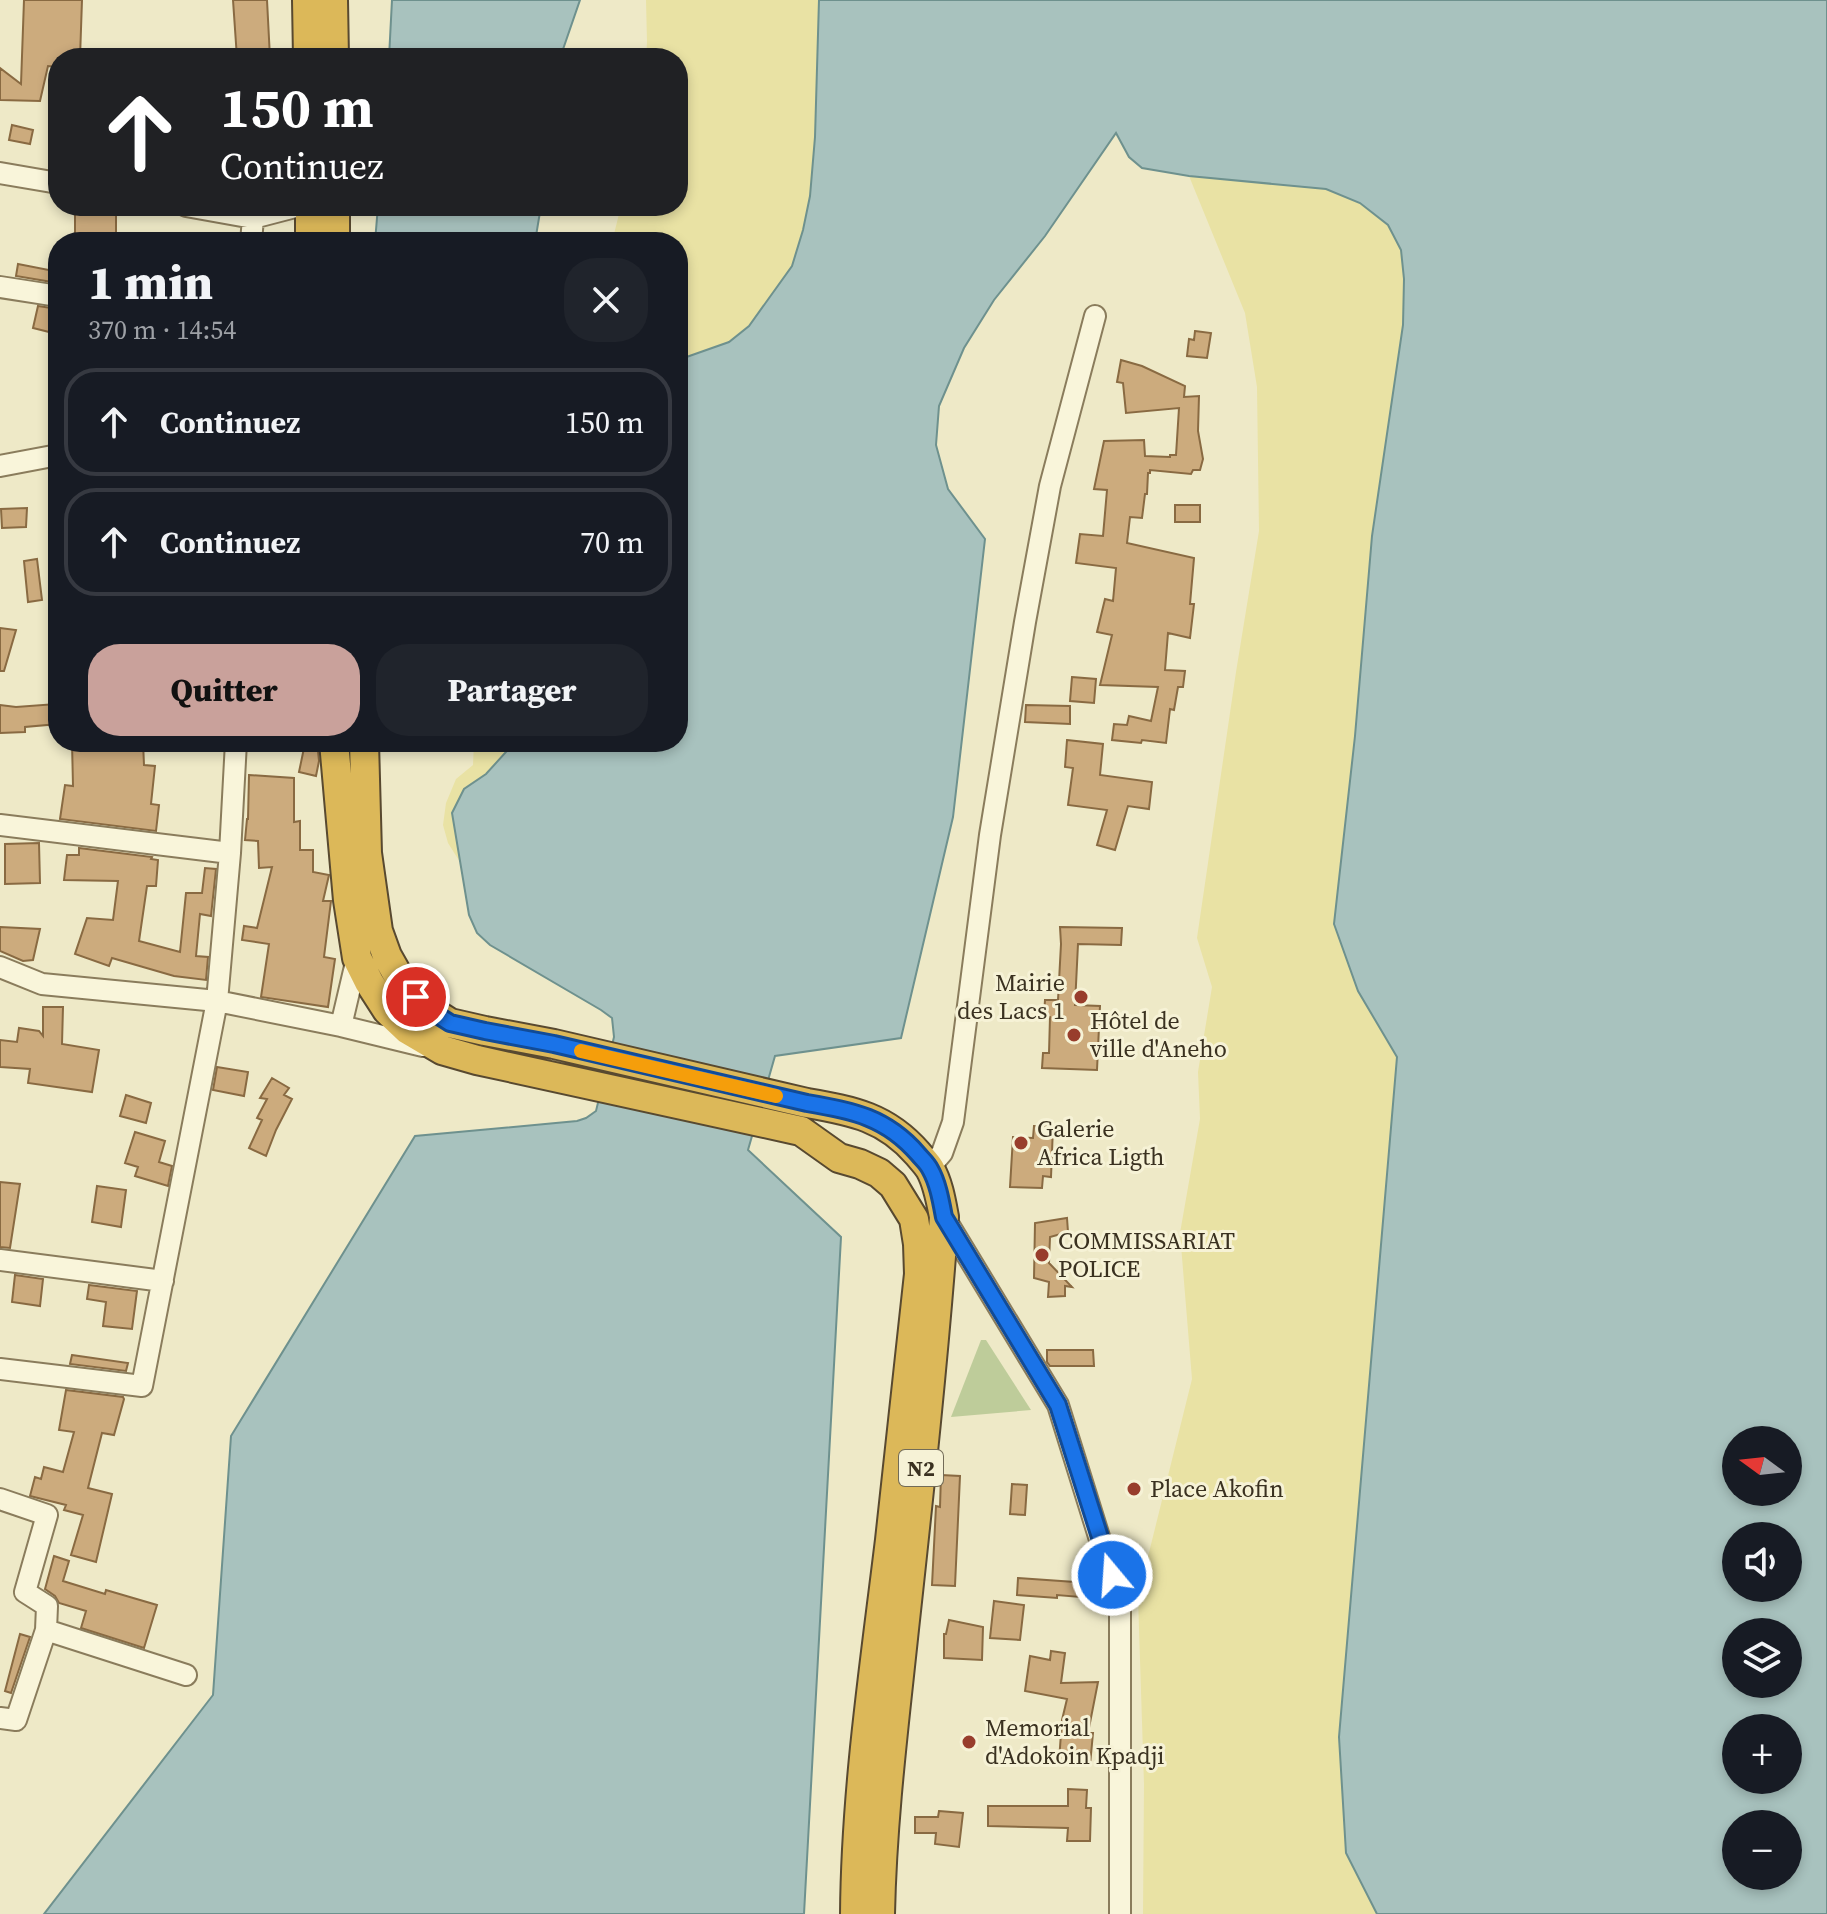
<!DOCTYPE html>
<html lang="fr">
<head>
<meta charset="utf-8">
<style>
	:root { --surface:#171b24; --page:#20242c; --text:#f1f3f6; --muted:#9ea1a6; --line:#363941; --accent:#c9a19b }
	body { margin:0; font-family:"Source Serif 4",serif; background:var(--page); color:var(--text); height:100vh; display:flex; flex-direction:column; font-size:30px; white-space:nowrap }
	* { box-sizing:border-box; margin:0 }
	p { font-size:26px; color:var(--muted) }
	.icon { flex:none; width:44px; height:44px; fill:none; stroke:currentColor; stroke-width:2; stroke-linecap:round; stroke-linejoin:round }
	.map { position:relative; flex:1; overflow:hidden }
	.sheet { position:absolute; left:48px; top:232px; width:640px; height:520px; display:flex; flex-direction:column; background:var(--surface); border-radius:32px; box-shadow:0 4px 12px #0003 }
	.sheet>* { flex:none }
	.hud { position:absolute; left:48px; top:48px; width:640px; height:168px; border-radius:32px; box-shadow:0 4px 12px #0003; background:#202124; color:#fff; overflow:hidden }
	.needle { width:52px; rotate:285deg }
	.controls { position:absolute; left:1722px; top:1426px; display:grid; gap:16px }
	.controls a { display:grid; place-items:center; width:80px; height:80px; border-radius:50%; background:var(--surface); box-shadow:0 4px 12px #0003; font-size:40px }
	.pin { position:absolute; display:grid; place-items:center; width:68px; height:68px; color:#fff; margin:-34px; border:4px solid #fff; border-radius:50%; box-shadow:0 2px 8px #0007 }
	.me { position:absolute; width:88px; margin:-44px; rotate:342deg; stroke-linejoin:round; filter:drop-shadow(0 0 6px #0008) }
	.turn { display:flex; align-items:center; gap:28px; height:168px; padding:0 40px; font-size:36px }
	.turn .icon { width:104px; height:104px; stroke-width:2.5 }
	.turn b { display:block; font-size:56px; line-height:68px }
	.round { display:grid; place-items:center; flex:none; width:84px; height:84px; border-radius:32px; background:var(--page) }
	.head { display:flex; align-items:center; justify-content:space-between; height:136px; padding:0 40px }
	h1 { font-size:48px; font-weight:800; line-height:60px }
	.primary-button { display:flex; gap:16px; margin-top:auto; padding:16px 40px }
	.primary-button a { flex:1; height:92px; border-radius:32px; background:var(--accent); color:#111; font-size:32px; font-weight:800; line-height:92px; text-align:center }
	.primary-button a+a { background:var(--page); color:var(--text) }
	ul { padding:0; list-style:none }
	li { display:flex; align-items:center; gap:24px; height:108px; margin:0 16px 12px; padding:0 24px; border:4px solid var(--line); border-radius:32px }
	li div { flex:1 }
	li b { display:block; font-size:30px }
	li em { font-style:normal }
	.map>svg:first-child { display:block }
	.green { fill:#becc9a }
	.sand { fill:#e9e2a4 }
	.water { fill:#a8c2be; stroke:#6e918e; stroke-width:2; fill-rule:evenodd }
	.building { fill:#ccab7d; stroke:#896a42; stroke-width:2 }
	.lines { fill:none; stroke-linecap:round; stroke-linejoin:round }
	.minor-casing { stroke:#8a7c5c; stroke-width:24 }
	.highway-casing { stroke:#584930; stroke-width:32 }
	.minor { stroke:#f9f5da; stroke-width:20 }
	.highway { stroke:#dcb859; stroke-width:28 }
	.route-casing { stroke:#114b97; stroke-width:20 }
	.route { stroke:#1a73e8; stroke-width:14 }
	.slow { stroke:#f59e0b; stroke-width:14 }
	.poi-dot { fill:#983d2c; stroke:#f6f2d6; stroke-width:3 }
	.labels { text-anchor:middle; stroke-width:6; stroke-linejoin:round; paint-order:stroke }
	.shield { fill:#f6f2d6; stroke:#726b57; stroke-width:2 }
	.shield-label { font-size:22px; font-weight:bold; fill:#3a3120 }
	.poi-label { font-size:24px; fill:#3a3120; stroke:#f6f2d6; text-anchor:start }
</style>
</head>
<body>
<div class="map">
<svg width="1827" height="1914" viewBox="0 0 1827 1914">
	<rect width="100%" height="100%" fill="#eee9c7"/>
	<path class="green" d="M981 1340H986L1031 1410 951 1417Z"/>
	<path class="sand" d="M646 0H819L815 137 810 196 803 230 792 266 749 326 729 342 678 360V242H612L621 206H678V58H646L647 42Z
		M1189 176 1326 189 1360 203 1388 225 1401 249 1404 279 1403 325 1334 924 1358 991 1397 1057 1346 1852 1377 1914H1143L1144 1784 1138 1597 1192 1379 1180 1233 1200 1119 1198 1072 1212 987 1197 938 1236 672 1259 531 1257 387 1245 313Z
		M474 742H515L486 774 464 789 452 813 460 862 448 843 443 825 446 803 456 779 473 765Z"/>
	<path class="water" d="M392 0H580L560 58H389Z
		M819 0H1827V1914H1377L1346 1853 1339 1737 1397 1057 1358 991 1334 924 1355 736 1372 536 1403 325 1404 279 1401 250 1388 225 1360 203 1326 189 1189 176 1142 168 1129 157 1116 133 1045 236 994 300 964 348 939 406 936 445 948 489 985 539 953 817 901 1038 775 1056 748 1150 841 1237 804 1914H44L213 1695 231 1436 415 1136 577 1121 586 1118 596 1111 614 1037 612 1018 601 1010 490 945 477 933 469 915 452 813 464 789 486 774 515 742H678V360L729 342 749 326 792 266 803 230 810 196 815 137ZM1736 1440H1788V1492H1736ZM1736 1536H1788V1588H1736ZM1736 1632H1788V1684H1736ZM1736 1728H1788V1780H1736ZM1736 1824H1788V1876H1736Z
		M378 206H541L535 242H375Z"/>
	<path class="building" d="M24 0H82L80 58H58V67L48 66 40 101 0 100V68L21 84Z
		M233 0H267L270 58H237Z
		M12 125 33 130 30 144 9 140Z
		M116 211V235L75 236V212Z
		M18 264 54 271 52 282 16 276Z
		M38 306 58 309 53 333 33 328Z
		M1195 331 1211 333 1207 358 1187 356 1189 339 1194 340Z
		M1121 360 1142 366 1185 386 1184 397 1199 396 1198 431 1203 459 1200 470H1193L1191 474 1150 470V473H1148L1147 494H1145L1142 518 1130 517 1127 543 1194 558 1190 604H1194L1190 638 1168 633 1165 670 1185 671 1183 687H1178L1174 710 1170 709 1166 743 1142 740 1141 743 1112 740 1114 724 1127 725 1129 716 1151 721 1158 687 1100 685 1112 635 1097 632 1105 599 1113 601 1116 568 1076 563 1080 534 1103 536 1107 490 1094 489 1104 441 1144 440 1145 456 1170 457V455H1176L1179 408 1126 413 1123 383 1117 382Z
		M1175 505H1200V522H1175Z
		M27 508 26 527 2 528 1 509Z
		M37 559 42 600 28 602 24 561Z
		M0 628 16 630 4 671H0Z
		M1072 677 1096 679 1094 703 1070 701Z
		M56 704 58 724 25 727V732L0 733V705L16 707Z
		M1026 705 1070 706V724L1025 722Z
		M1067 740 1103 744 1100 775 1152 782 1149 809 1128 806 1115 850 1097 845 1107 810 1068 805 1073 768 1065 767Z
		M72 742H143L144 765 155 766 151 804 159 805 156 831 60 819 65 785 73 786Z
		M304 748 318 751 319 761 316 776 299 772Z
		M249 775 294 778V822L300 821V850H313V872L329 875 323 901H331L324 957 335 959 328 1007 261 997 269 944 242 940 244 926 257 928 272 867 259 868 258 841 245 840 247 819H248Z
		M39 843 40 883 5 884V844Z
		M79 848 152 857 151 859 158 860 156 886H147L139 941 180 952 186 893H202L205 868 216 869 211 916 200 914 196 956 208 957 206 980 174 976 112 958 109 966 75 954 87 918 113 920 118 881 64 880 67 855H79Z
		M0 927 40 929 33 960 23 961 0 951Z
		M1060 927 1122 928 1121 945 1078 944 1075 1005 1100 1006 1097 1070 1042 1068 1043 1053H1049L1050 1017 1044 1016 1045 1000H1058L1061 944Z
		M43 1007H63L62 1044 99 1050 92 1092 28 1083 30 1069 0 1067V1040L17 1042 19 1028 39 1031 43 1036Z
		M217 1067 248 1072 244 1096 213 1090Z
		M272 1078 289 1088 284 1095 292 1099 276 1130 266 1156 249 1148 262 1120 257 1118 267 1099 260 1098Z
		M126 1095 151 1103 146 1123 120 1116Z
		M1034 1126 1053 1127 1051 1177 1043 1176 1042 1188 1010 1187 1013 1137 1033 1138Z
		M135 1132 165 1141 159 1162 172 1166 168 1186 135 1176 138 1167 125 1163Z
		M0 1182 20 1184 10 1248 0 1247Z
		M97 1186 126 1190 121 1227 92 1222Z
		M1067 1218 1068 1232 1050 1237 1049 1263 1072 1287 1065 1286V1296L1048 1297 1049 1282 1034 1278 1035 1223Z
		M15 1275 43 1279 40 1306 12 1302Z
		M89 1285 137 1291 132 1329 103 1326 106 1302 87 1299Z
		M1047 1350H1093L1094 1366H1050L1047 1362Z
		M72 1355 128 1363 126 1371 70 1364Z
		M66 1390 123 1397 124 1399 114 1435 102 1433 88 1488 112 1494 96 1562 71 1555 83 1515 64 1510 66 1505 30 1496 35 1477 41 1479 44 1467 63 1472 74 1432 59 1430Z
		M941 1475 960 1476 955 1586 932 1585 936 1506 940 1507Z
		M1012 1484 1027 1485 1025 1515 1010 1514Z
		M54 1556 69 1561 63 1581 105 1594 106 1590 157 1605 144 1648 81 1628 86 1611 59 1603 55 1596 45 1589Z
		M1018 1578 1089 1583 1092 1598 1057 1595V1598L1017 1595Z
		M994 1601 1024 1605 1020 1640 990 1638Z
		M949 1620 983 1627 982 1660 944 1658V1634H946Z
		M20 1634 30 1637 11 1693 5 1691Z
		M1051 1651 1065 1653 1061 1683 1098 1682 1088 1733H1093L1090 1765 1059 1761 1062 1720 1067 1699 1025 1691 1030 1656 1050 1660Z
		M1068 1789 1087 1790 1086 1808H1091L1090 1841H1067L1068 1828 988 1826V1806H1068Z
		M939 1811 963 1813 959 1847 935 1844 936 1833H915V1817H938Z"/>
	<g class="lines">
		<defs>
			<path id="minor" d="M0 173 58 183
				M186 206 253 218 299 206
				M251 242 253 218
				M0 287 58 296
				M0 466 58 455
				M0 825 230 853
				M0 967 42 984 217 1001 341 1026 423 1046
				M341 1026 357 958
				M929 1168 942 1153 953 1122 990 835 1025 622 1050 486 1095 316
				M944 1217 1058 1405 1120 1604V1914
				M0 1260 163 1281
				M0 1369 142 1386 217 1001 230 853 236 742
				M0 1499 47 1515 25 1592 47 1606 46 1630
				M0 1718 16 1720 46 1630 186 1675"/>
			<path id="highway" d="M307 0 308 58
				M333 0 334 58
				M310 206V242
				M335 242V206
				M334 742 348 900 357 958 369 982 387 1010 408 1030 442 1050 477 1060 801 1131 839 1158 860 1164 879 1173 893 1185 914 1219 918 1244 919 1274C909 1363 900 1451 890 1540 875 1664 856 1788 855 1914
				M364 742 367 853 378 931 387 956 404 986 428 1009 450 1023 485 1031 554 1044 807 1103C853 1111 886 1117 918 1154 922 1159 927 1164 930 1169 938 1183 941 1201 944 1217 934 1354 919 1492 904 1629 894 1724 882 1818 880 1914"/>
		</defs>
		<use href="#minor" class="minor-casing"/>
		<use href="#highway" class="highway-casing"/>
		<use href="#minor" class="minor"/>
		<use href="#highway" class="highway"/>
	</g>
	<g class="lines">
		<defs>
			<path id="route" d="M416 997 428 1009 450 1023 485 1031 554 1044 807 1103C853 1111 886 1117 918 1154 922 1159 927 1163 930 1169 938 1183 941 1201 944 1217L1058 1405 1112 1575"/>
		</defs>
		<use href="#route" class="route-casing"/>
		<use href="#route" class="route"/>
		<path class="slow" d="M581 1051 776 1096"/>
	</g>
	<g class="poi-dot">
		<circle cx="1081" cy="997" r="8"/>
		<circle cx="1074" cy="1035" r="8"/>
		<circle cx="1021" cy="1143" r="8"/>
		<circle cx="1042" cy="1255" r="8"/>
		<circle cx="1134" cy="1489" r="8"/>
		<circle cx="969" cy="1742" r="8"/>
	</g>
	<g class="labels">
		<rect class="shield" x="899" y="1450" width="44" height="36" rx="6"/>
		<g class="shield-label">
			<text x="921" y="1476">N2</text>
		</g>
		<g class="poi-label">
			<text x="1065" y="991" text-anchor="end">Mairie<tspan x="1065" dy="28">des Lacs 1</tspan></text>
			<text x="1090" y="1029">Hôtel de<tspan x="1090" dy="28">ville d'Aneho</tspan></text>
			<text x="1037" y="1137">Galerie<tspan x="1037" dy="28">Africa Ligth</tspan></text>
			<text x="1058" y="1249">COMMISSARIAT<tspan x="1058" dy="28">POLICE</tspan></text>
			<text x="1150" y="1497">Place Akofin</text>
			<text x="985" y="1736">Memorial<tspan x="985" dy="28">d'Adokoin Kpadji</tspan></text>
		</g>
	</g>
</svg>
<div class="controls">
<a><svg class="needle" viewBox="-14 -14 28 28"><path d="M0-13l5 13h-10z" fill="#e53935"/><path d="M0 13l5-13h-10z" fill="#9ea1a6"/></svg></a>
<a><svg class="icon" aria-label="sound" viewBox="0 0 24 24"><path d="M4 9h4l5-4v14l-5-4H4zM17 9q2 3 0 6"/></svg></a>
<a><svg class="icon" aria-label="layers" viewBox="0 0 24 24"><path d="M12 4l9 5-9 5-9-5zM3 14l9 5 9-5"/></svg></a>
<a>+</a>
<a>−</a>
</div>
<div class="pin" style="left:416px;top:997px;background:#d93025"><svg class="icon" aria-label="arrive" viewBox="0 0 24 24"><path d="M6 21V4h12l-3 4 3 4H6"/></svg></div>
<svg class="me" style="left:1112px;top:1575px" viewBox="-20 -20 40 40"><circle r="17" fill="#1a73e8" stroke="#fff" stroke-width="3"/><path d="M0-11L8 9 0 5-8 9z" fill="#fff"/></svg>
<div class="hud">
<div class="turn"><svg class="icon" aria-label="ahead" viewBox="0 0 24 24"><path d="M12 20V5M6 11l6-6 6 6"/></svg><div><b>150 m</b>Continuez</div></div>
</div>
<section class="sheet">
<div class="head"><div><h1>1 min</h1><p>370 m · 14:54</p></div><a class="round"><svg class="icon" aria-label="close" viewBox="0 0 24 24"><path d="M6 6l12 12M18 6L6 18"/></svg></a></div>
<ul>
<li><svg class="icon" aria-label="ahead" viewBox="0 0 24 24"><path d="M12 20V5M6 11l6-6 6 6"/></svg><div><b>Continuez</b></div><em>150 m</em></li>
<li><svg class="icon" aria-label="ahead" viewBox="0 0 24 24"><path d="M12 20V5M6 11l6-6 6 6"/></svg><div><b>Continuez</b></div><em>70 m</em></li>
</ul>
<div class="primary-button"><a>Quitter</a><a>Partager</a></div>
</section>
</div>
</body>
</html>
